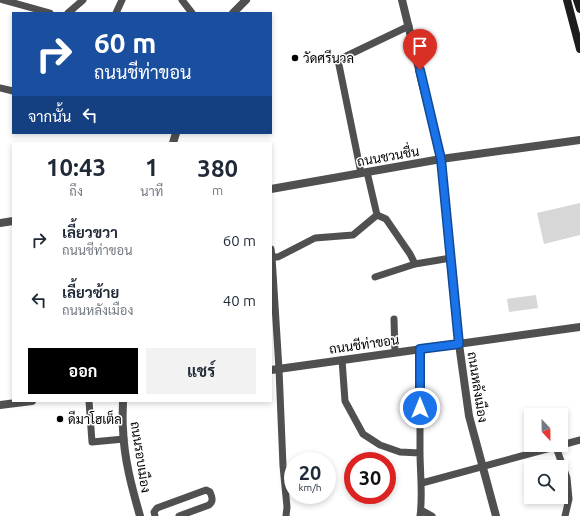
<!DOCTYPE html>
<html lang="th">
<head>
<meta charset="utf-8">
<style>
	:root { --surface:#fff; --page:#f2f2f3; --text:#1f2937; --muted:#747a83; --accent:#000 }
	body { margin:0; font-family:Ubuntu,Sarabun,sans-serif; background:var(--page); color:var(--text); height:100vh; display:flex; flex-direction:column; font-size:15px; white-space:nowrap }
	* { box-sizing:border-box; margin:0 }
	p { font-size:13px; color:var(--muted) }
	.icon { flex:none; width:22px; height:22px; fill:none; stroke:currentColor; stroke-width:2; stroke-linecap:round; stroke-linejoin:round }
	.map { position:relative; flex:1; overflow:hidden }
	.drawer { position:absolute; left:12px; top:142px; width:260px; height:260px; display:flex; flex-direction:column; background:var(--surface); border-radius:0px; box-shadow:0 2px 6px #0003 }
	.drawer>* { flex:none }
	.hud { position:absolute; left:12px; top:12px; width:260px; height:122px; border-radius:0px; box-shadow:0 2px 6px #0003; background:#1a4fa0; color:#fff; overflow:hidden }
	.needle { width:26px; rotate:158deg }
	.buttons { position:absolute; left:524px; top:408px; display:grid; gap:8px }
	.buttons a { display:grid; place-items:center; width:44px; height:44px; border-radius:0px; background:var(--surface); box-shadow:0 2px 6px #0003; font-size:20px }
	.speed { position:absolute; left:284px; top:452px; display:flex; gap:8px; font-size:20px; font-weight:700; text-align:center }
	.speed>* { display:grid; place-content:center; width:52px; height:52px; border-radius:50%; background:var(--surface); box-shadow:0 2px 6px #0003; line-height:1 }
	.speed small { font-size:10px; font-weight:400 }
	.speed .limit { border:6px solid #d22; background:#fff; color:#111 }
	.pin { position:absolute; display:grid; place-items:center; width:34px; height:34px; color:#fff; margin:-41px -17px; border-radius:50% 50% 50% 0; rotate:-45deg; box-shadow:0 0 4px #0007 }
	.pin .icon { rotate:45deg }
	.me { position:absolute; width:44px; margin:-22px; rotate:0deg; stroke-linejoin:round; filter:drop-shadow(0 0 3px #0008) }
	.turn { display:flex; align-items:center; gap:14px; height:84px; padding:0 16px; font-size:18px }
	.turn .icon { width:52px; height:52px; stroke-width:2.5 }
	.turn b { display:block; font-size:28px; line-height:34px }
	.then { display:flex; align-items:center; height:38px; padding:0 16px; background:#0003; gap:8px; font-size:15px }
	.eta { display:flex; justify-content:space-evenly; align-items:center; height:68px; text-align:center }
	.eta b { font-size:24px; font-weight:700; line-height:28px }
	.button { display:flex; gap:8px; margin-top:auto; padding:8px 16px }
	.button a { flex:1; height:46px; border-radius:0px; background:var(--accent); color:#fff; font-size:16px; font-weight:700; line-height:46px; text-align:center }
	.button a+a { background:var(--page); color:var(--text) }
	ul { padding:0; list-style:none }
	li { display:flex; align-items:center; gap:12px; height:60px; padding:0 16px }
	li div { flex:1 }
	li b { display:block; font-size:15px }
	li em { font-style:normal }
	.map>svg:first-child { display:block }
	.green { fill:#d7d7d7 }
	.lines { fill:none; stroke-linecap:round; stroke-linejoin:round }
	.minor { stroke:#505050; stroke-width:7 }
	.tertiary { stroke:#505050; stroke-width:8 }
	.secondary { stroke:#1d1d1d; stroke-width:8 }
	.route-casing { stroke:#114b97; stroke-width:10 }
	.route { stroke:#1a73e8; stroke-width:7 }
	.poi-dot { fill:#000; stroke:#fff; stroke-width:1.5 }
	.labels { text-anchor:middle; stroke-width:3; stroke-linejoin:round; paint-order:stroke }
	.poi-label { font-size:13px; fill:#000; stroke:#fff; text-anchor:start }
	.street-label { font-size:13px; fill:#000; stroke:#fff }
</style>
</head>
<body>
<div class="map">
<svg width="580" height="516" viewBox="0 0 580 516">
	<rect width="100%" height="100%" fill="#fff"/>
	<path class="green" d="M580 203V235L544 244 537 213Z
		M536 295 538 308 509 312 507 299Z"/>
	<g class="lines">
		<path class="minor" d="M3 0 50 13
			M182 0 192 13
			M68 13 83 0
			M116 13 122 0
			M0 88 13 91
			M367 172 377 215 386 219 410 254 415 264
			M361 173 338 60 409 26
			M271 249 272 257 279 369 283 466 287 507 286 516
			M272 257H278L315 238 353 235 377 215
			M375 277 415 264 451 258
			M394 319 395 352
			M342 360 345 401 363 434 380 445 400 452 420 453
			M89 401 92 442 124 439
			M556 447 567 478 569 499 565 516
			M422 483 580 440
			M421 510 432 516
			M155 516 154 512 157 508 206 490 210 492C212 497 214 501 209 505L179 516
			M420 516C423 495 420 473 420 451 420 417 420 383 420 349"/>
		<path class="tertiary" d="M402 0 441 159 459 344 469 416 496 516
			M233 13 246 0
			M173 143 176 133
			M271 189 441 159 580 140
			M0 223 13 221
			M271 370 580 327
			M123 401C123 410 122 420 123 429 124 459 132 488 140 516
			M0 405 32 401"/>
		<path class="secondary" d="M567 0 580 49
			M577 0 580 9"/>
	</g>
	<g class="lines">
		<defs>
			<path id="route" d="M420 70 441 159 459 344 420 349V408"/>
		</defs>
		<use href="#route" class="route-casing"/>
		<use href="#route" class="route"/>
	</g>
	<g class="poi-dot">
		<circle cx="295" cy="58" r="4"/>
		<circle cx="60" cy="419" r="4"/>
	</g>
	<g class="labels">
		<g class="poi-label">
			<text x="303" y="63">วัดศรีนวล</text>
			<text x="68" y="424">ดีมาโฮเต็ล</text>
		</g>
		<g class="street-label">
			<text transform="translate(388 156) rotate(-10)" y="5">ถนนชวนชื่น</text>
			<text transform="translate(364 344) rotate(-8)" y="5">ถนนชีท่าขอน</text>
			<text transform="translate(478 387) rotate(81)" y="5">ถนนหลังเมือง</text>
			<text transform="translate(141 457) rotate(81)" y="5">ถนนรอบเมือง</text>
		</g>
	</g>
</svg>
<div class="buttons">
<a><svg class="needle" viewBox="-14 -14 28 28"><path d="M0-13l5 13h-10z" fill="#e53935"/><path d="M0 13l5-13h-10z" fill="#747a83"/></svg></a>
<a><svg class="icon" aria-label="search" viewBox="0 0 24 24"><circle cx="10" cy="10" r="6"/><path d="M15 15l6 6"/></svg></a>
</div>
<div class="speed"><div>20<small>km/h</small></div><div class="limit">30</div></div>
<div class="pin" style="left:420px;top:70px;background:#d93025"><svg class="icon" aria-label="arrive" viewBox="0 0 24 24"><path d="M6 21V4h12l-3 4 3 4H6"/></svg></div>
<svg class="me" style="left:420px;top:408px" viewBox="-20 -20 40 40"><circle r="17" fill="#1a73e8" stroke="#fff" stroke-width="3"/><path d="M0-11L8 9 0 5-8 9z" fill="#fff"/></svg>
<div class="hud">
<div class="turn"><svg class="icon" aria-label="right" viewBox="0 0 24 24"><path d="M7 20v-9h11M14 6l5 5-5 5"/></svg><div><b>60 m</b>ถนนชีท่าขอน</div></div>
<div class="then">จากนั้น<svg class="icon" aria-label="left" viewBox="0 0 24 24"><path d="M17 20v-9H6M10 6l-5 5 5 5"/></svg></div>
</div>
<section class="drawer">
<div class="eta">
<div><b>10:43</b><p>ถึง</p></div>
<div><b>1</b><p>นาที</p></div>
<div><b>380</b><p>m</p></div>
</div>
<ul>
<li><svg class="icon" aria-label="right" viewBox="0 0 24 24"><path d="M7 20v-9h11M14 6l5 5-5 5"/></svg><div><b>เลี้ยวขวา</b><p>ถนนชีท่าขอน</p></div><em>60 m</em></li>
<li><svg class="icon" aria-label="left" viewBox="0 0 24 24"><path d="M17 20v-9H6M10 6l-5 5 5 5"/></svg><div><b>เลี้ยวซ้าย</b><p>ถนนหลังเมือง</p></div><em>40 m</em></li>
</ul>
<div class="button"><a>ออก</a><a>แชร์</a></div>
</section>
</div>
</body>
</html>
